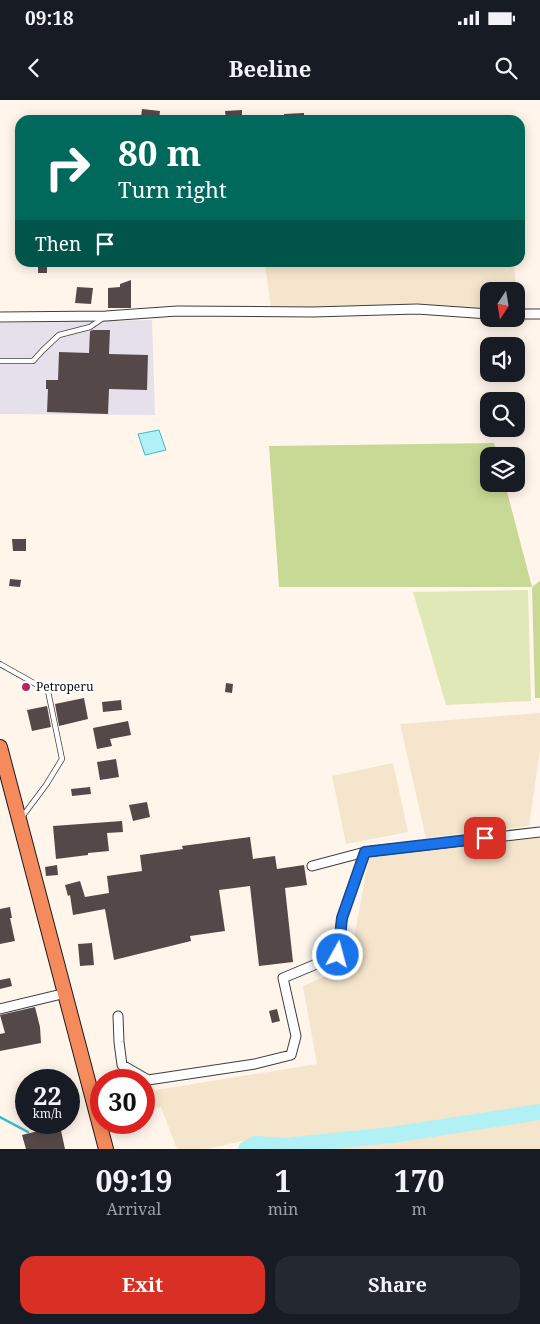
<!DOCTYPE html>
<html lang="en">
<head>
<meta charset="utf-8">
<style>
	:root { --surface:#171b24; --page:#242831; --text:#f1f3f6; --muted:#9ea1a6; --accent:#d93025 }
	body { margin:0; font-family:"Noto Serif",serif; background:var(--page); color:var(--text); height:100vh; display:flex; flex-direction:column; font-size:19px; white-space:nowrap }
	* { box-sizing:border-box; margin:0 }
	p { font-size:16px; color:var(--muted) }
	.icon { flex:none; width:28px; height:28px; fill:none; stroke:currentColor; stroke-width:2; stroke-linecap:round; stroke-linejoin:round }
	.map { position:relative; height:1049px; overflow:hidden }
	.drawer { display:flex; flex-direction:column; background:var(--surface); flex:1 }
	.drawer>* { flex:none }
	.banner { position:absolute; left:15px; top:15px; width:510px; height:152px; border-radius:15px; box-shadow:0 2px 12px #0003; background:#00695c; color:#fff; overflow:hidden }
	.needle { width:32px; rotate:192deg }
	.fabs { position:absolute; left:480px; top:182px; display:grid; gap:10px }
	.fabs a { display:grid; place-items:center; width:45px; height:45px; border-radius:10px; background:var(--surface); box-shadow:0 2px 12px #0003; font-size:25px }
	.speed { position:absolute; left:15px; top:969px; display:flex; gap:10px; font-size:25px; font-weight:700; text-align:center }
	.speed>* { display:grid; place-content:center; width:65px; height:65px; border-radius:50%; background:var(--surface); box-shadow:0 2px 12px #0003; line-height:1 }
	.speed small { font-size:12px; font-weight:400 }
	.speed .limit { border:8px solid #d22; background:#fff; color:#111 }
	.pin { position:absolute; display:grid; place-items:center; width:42px; height:42px; color:#fff; margin:-21px; border-radius:10px; box-shadow:0 2px 8px #0006 }
	.me { position:absolute; width:55px; margin:-28px; rotate:7deg; stroke-linejoin:round; filter:drop-shadow(0 0 4px #0008) }
	.turn { display:flex; align-items:center; gap:18px; height:105px; padding:0 20px; font-size:22px }
	.turn .icon { width:65px; height:65px; stroke-width:2.5 }
	.turn b { display:block; font-size:35px; line-height:42px }
	.then { display:flex; align-items:center; height:48px; padding:0 20px; background:#0003; gap:10px; font-size:19px }
	.eta { display:flex; justify-content:space-evenly; align-items:center; height:85px; text-align:center }
	.eta b { font-size:30px; font-weight:700; line-height:35px }
	.cta { display:flex; gap:10px; margin-top:auto; padding:10px 20px }
	.cta a { flex:1; height:58px; border-radius:15px; background:var(--accent); color:#fff; font-size:20px; font-weight:700; line-height:58px; text-align:center }
	.cta a+a { background:var(--page); color:var(--text) }
	.status { display:flex; justify-content:space-between; align-items:center; height:35px; padding:0 25px; background:var(--surface); direction:ltr }
	.status svg { height:14px; fill:currentColor }
	header { display:flex; justify-content:space-between; align-items:center; height:65px; padding:0 20px; background:var(--surface); font-size:22px; font-weight:700 }
	.map>svg:first-child { display:block }
	.industrial { fill:#e6e0eb }
	.farmland { fill:#f4e5cc }
	.green { fill:#dfe8b6 }
	.forest { fill:#c8d995 }
	.water { fill:#b1f0f5; stroke:#38bccb }
	.lines { fill:none; stroke-linecap:round; stroke-linejoin:round }
	.stream { stroke:#38bccb; stroke-width:2.5 }
	.river { stroke:#b1f0f5; stroke-width:16 }
	.building { fill:#544948 }
	.service-casing { stroke:#3f3f3f; stroke-width:6 }
	.minor-casing { stroke:#3f3f3f; stroke-width:11 }
	.trunk-casing { stroke:#1d1d1d; stroke-width:16 }
	.service { stroke:#fff; stroke-width:4.5 }
	.minor { stroke:#fff; stroke-width:9 }
	.trunk { stroke:#f58a5c; stroke-width:14 }
	.route-casing { stroke:#114b97; stroke-width:12 }
	.route { stroke:#1a73e8; stroke-width:9 }
	.poi-dot { fill:#ba2659; stroke:#fff; stroke-width:2 }
	.labels { text-anchor:middle; stroke-width:5; stroke-linejoin:round; paint-order:stroke }
	.poi-label { font-size:12px; fill:#0c0c0c; stroke:#fff; text-anchor:start }
</style>
</head>
<body>
<div class="status"><b>09:18</b><svg viewBox="0 0 49 12"><path d="M0 12V9h3v3zM5 12V6h3v6zM10 12V3h3v9zM15 12V0h3v12zM26 1h20v11H26zM47 4h2v5h-2z"/></svg></div>
<header><svg class="icon" aria-label="back" viewBox="0 0 24 24"><path d="M15 5l-7 7 7 7"/></svg>Beeline<svg class="icon" aria-label="search" viewBox="0 0 24 24"><circle cx="10" cy="10" r="6"/><path d="M15 15l6 6"/></svg></header>
<div class="map">
<svg width="540" height="1049" viewBox="0 0 540 1049">
	<rect width="100%" height="100%" fill="#fff5eb"/>
	<path class="industrial" d="M152 220 155 315 0 314V223Z"/>
	<path class="farmland" d="M265 163H514L516 191H489V210L271 208Z
		M540 613V650L529 726 426 738 400 624Z
		M393 663 408 732 346 744 332 676Z
		M540 732V1049H253L251 1039 206 1049H177L161 1007 144 1008V992L317 964 303 886 349 866 371 745Z"/>
	<path class="green" d="M528 490 531 601 446 605 413 492Z"/>
	<path class="forest" d="M494 343 498 356H489V384H505L532 487 540 481V598H535L532 487H279L269 346Z"/>
	<path class="water" d="M159 330 166 350 145 355 138 334Z"/>
	<g class="lines">
		<path class="stream" d="M0 1017 28 1032"/>
		<path class="river" d="M246 1049 256 1044 285 1046 392 1035 540 1012"/>
	</g>
	<path class="building" d="M142 9 160 11 159 20 141 18Z
		M242 10V19L226 20 225 11Z
		M304 13V20H284V14Z
		M47 164V173H38V165Z
		M131 180V208H108V188L120 187V184Z
		M77 187 93 188 91 204 75 203Z
		M93 230H110L109 254 148 255 147 290 109 289 108 314 47 312 48 289H46V280H58L59 252 89 253 90 231Z
		M12 439H26V451H13Z
		M10 479 21 480 20 487 9 486Z
		M226 583 233 584 232 593 225 592Z
		M84 598 88 619 59 626 55 604Z
		M121 600 122 610 103 612 102 602Z
		M47 606 51 627 32 631 27 610Z
		M128 621 131 635 110 639 112 646 97 649 93 628Z
		M116 659 119 677 100 680 97 662Z
		M90 687 91 694 72 696 71 689Z
		M147 702 150 717 133 721 129 705Z
		M122 721 123 732 107 733 109 751 88 753V755L56 759 53 726Z
		M250 737 253 759 275 756 277 769 304 765 307 785 285 788 293 862 259 866 250 786 219 790 225 831 190 836 191 841 114 860 105 809 73 815 70 795 68 796 65 785 80 781 85 797 109 793 107 776 142 771 140 755 183 749 182 746Z
		M57 765 58 775 46 776 45 767Z
		M10 807 12 818H10L15 841 0 844V809Z
		M92 843 94 865 80 866 78 844Z
		M10 878 12 886 0 889V880Z
		M35 907 40 927 41 943 0 951V934L5 933 0 915Z
		M277 909 280 921 272 923 269 911Z
		M40 1022H58V1026H60L65 1049H26L22 1035 42 1030Z"/>
	<g class="lines">
		<defs>
			<path id="service" d="M0 261H33L43 250 59 235 90 227 103 218
				M0 564 48 591 62 659 46 685 22 717"/>
			<path id="minor" d="M516 214H540
				M0 217 106 216 177 211 313 212 417 209 489 214
				M312 766 365 752 540 732
				M0 909 66 893
				M118 916 119 942 122 965 148 980 255 964 291 955 296 936 283 878 338 855 342 818 365 752"/>
			<path id="trunk" d="M0 647 106 1049"/>
		</defs>
		<use href="#service" class="service-casing"/>
		<use href="#minor" class="minor-casing"/>
		<use href="#trunk" class="trunk-casing"/>
		<use href="#service" class="service"/>
		<use href="#minor" class="minor"/>
		<use href="#trunk" class="trunk"/>
	</g>
	<g class="lines">
		<defs>
			<path id="route" d="M338 855 342 818 365 752 485 738"/>
		</defs>
		<use href="#route" class="route-casing"/>
		<use href="#route" class="route"/>
	</g>
	<circle class="poi-dot" cx="26" cy="587" r="5"/>
	<g class="labels">
		<g class="poi-label">
			<text x="36" y="591">Petroperu</text>
		</g>
	</g>
</svg>
<div class="fabs">
<a><svg class="needle" viewBox="-14 -14 28 28"><path d="M0-13l5 13h-10z" fill="#e53935"/><path d="M0 13l5-13h-10z" fill="#9ea1a6"/></svg></a>
<a><svg class="icon" aria-label="sound" viewBox="0 0 24 24"><path d="M4 9h4l5-4v14l-5-4H4zM17 9q2 3 0 6"/></svg></a>
<a><svg class="icon" aria-label="search" viewBox="0 0 24 24"><circle cx="10" cy="10" r="6"/><path d="M15 15l6 6"/></svg></a>
<a><svg class="icon" aria-label="layers" viewBox="0 0 24 24"><path d="M12 4l9 5-9 5-9-5zM3 14l9 5 9-5"/></svg></a>
</div>
<div class="speed"><div>22<small>km/h</small></div><div class="limit">30</div></div>
<div class="pin" style="left:485px;top:738px;background:#d93025"><svg class="icon" aria-label="arrive" viewBox="0 0 24 24"><path d="M6 21V4h12l-3 4 3 4H6"/></svg></div>
<svg class="me" style="left:338px;top:855px" viewBox="-20 -20 40 40"><circle r="17" fill="#1a73e8" stroke="#fff" stroke-width="3"/><path d="M0-11L8 9 0 5-8 9z" fill="#fff"/></svg>
<div class="banner">
<div class="turn"><svg class="icon" aria-label="right" viewBox="0 0 24 24"><path d="M7 20v-9h11M14 6l5 5-5 5"/></svg><div><b>80 m</b>Turn right</div></div>
<div class="then">Then<svg class="icon" aria-label="arrive" viewBox="0 0 24 24"><path d="M6 21V4h12l-3 4 3 4H6"/></svg></div>
</div>
</div>
<section class="drawer">
<div class="eta">
<div><b>09:19</b><p>Arrival</p></div>
<div><b>1</b><p>min</p></div>
<div><b>170</b><p>m</p></div>
</div>
<div class="cta"><a>Exit</a><a>Share</a></div>
</section>
</body>
</html>
